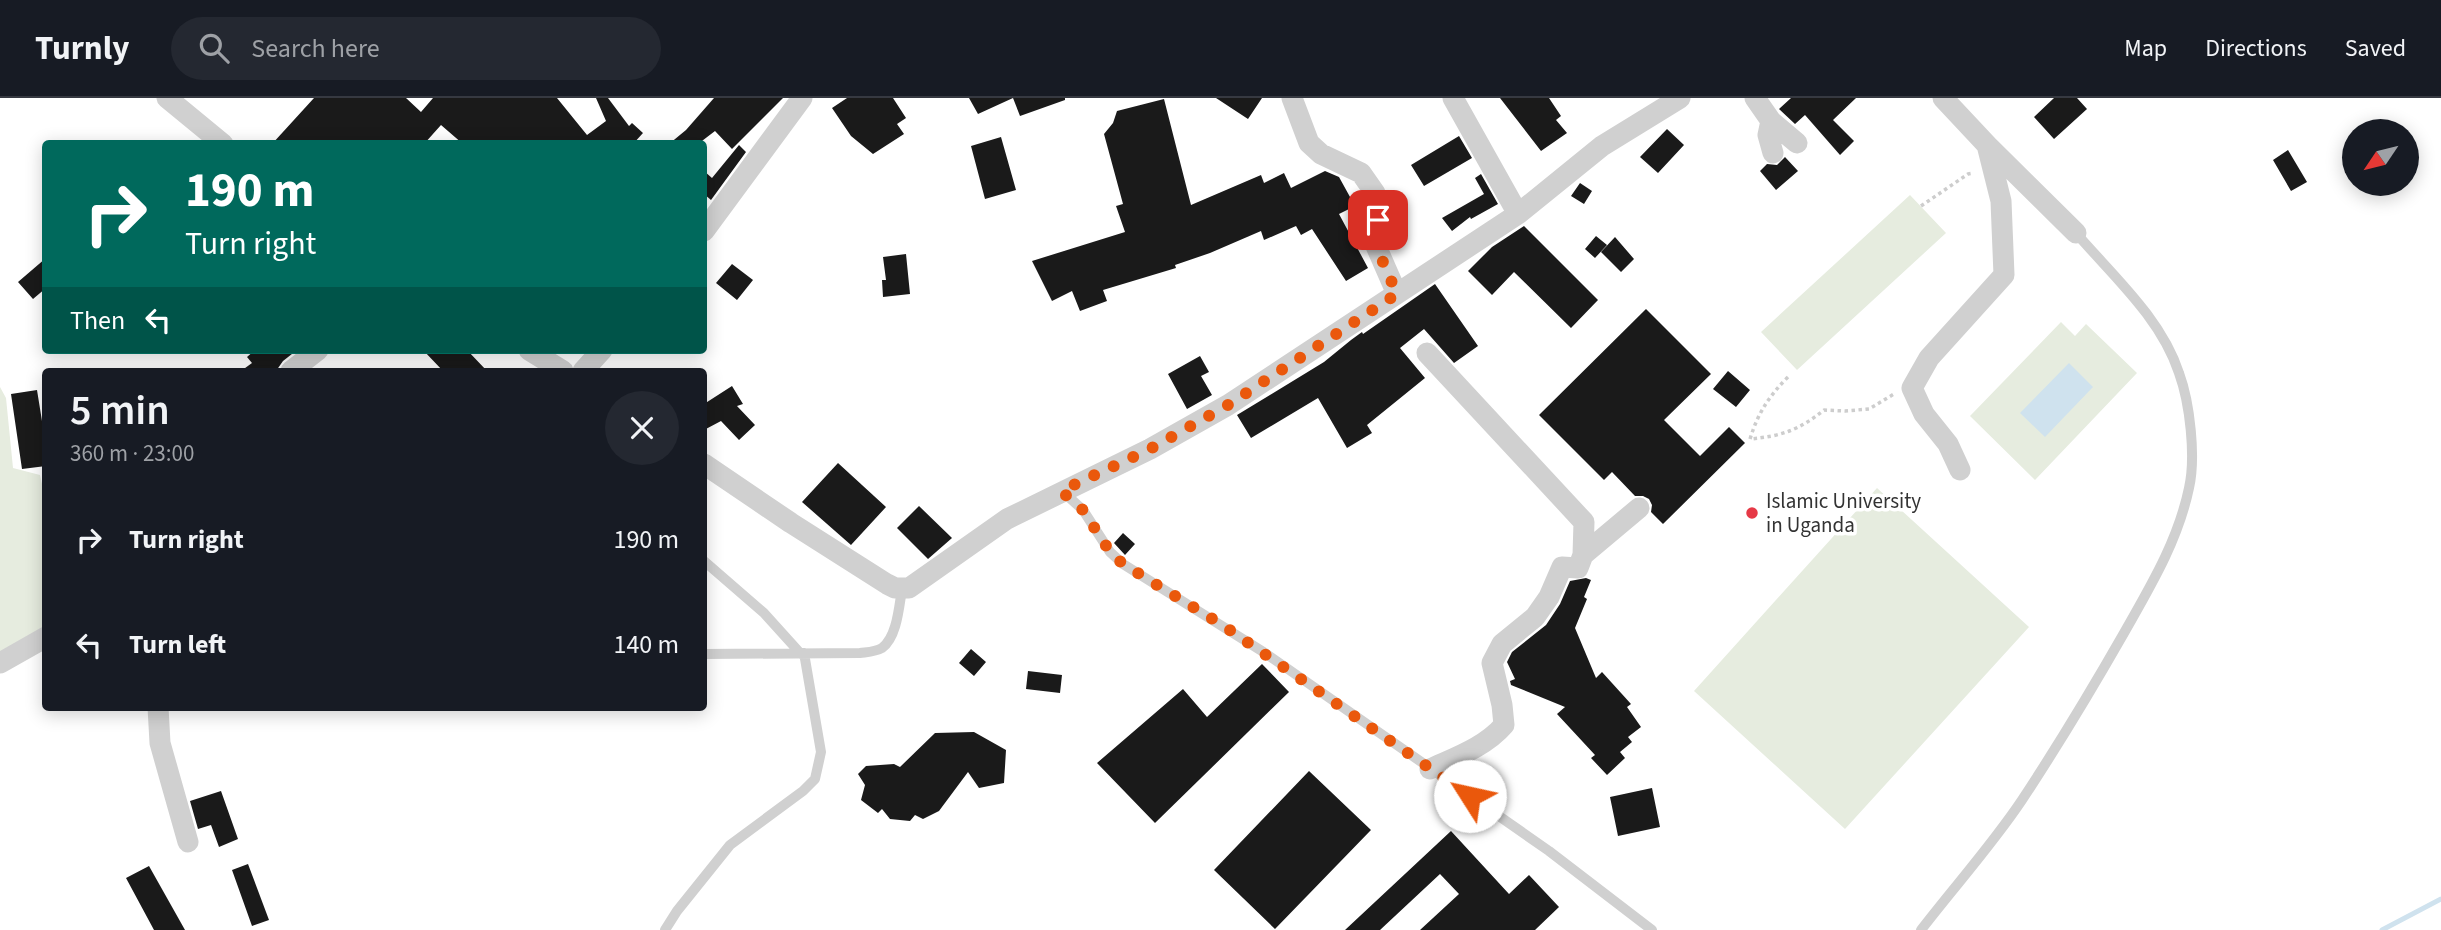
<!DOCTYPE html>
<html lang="en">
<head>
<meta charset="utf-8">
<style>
	:root { --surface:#171b24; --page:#242831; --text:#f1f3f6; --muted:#9ea1a6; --line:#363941 }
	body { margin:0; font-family:"Source Sans 3",sans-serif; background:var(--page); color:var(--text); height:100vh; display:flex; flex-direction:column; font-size:26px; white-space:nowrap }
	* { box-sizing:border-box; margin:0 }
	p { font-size:23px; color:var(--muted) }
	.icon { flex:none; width:38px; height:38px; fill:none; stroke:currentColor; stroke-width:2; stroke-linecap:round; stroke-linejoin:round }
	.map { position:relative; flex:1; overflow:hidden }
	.details { position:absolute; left:42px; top:270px; width:665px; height:343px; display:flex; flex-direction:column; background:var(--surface); border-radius:7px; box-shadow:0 4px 18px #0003 }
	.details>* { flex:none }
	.guide { position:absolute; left:42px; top:42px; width:665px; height:214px; border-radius:7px; box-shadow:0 4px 18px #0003; background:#00695c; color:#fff; overflow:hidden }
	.needle { width:46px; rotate:235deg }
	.fabs { position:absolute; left:2342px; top:21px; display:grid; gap:14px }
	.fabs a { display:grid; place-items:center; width:77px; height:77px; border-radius:50%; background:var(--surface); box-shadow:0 4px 18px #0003; font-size:35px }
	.pin { position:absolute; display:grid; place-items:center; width:60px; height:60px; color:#fff; margin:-30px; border-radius:14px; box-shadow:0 4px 10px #0006 }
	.me { position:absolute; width:77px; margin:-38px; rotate:305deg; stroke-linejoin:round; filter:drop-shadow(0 0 5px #0008) }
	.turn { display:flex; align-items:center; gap:24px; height:147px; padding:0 28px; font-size:32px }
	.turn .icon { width:91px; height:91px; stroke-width:2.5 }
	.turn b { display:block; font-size:49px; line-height:60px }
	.then { display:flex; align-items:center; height:66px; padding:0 28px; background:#0003; gap:14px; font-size:26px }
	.round { display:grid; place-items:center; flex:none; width:74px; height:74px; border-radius:37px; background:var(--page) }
	.overview { display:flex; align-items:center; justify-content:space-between; height:119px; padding:0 28px }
	h1 { font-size:42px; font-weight:600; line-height:52px }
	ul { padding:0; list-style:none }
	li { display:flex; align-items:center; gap:21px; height:105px; padding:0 28px }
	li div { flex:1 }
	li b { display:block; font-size:26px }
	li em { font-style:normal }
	header { display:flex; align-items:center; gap:42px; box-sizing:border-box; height:98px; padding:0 35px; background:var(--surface); border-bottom:2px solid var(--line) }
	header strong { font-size:33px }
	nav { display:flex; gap:38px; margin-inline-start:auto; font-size:24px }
	.search { width:490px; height:63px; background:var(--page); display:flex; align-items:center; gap:18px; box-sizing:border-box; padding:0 24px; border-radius:38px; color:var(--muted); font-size:26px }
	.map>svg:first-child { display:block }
	.green { fill:#e6ecdf }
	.water { fill:#cfe2ee }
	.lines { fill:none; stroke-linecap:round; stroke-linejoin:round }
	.stream { stroke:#cfe2ee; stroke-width:5 }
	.building { fill:#1a1a1a }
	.path { stroke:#cdcdcd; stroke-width:3.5; stroke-dasharray:3.5 3.5; stroke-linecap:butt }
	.service { stroke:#d0d0d0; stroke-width:10 }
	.minor { stroke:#d0d0d0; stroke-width:21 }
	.route { stroke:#ea580c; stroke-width:12; stroke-dasharray:0 21.6 }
	.poi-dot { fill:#e63946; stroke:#fff; stroke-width:2.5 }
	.labels { text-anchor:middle; stroke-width:7; stroke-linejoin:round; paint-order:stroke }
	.poi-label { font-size:21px; fill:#333; stroke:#fff; text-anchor:start }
</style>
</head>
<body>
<header>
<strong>Turnly</strong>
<div class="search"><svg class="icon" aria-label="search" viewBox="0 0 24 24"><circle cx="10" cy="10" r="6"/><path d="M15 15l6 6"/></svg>Search here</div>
<nav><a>Map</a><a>Directions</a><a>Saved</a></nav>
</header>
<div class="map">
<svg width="2441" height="832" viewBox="0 0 2441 832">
	<rect width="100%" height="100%" fill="#fff"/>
	<path class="green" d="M1910 97 1946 135 1797 272 1761 234Z
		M2061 224 2075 238 2086 226 2137 275 2035 382 1970 318Z
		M0 289 6 300 13 370 40 377 46 404 45 531 0 556Z
		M1877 390 2029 529 1845 731 1694 593Z"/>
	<path class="water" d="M2069 265 2093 289 2045 339 2020 315Z"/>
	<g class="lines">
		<path class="stream" d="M2382 832 2441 801"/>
	</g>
	<path class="building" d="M314 0H406L421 14 433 0H557L587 37 606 23 596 0H608L629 28 632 25 643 35 633 46H463L441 27 424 46H272Z
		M714 0H783L732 51 715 33 698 46H669L686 32Z
		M847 0H893L906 20 897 26 904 36 873 56 851 38 832 10Z
		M969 0H1013L978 16Z
		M1013 0H1065V2L1020 18Z
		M1216 0H1262L1248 21Z
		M1500 0H1549L1561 18 1556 22 1567 35 1541 53Z
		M1791 0H1856L1833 22 1854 43 1840 57 1805 17 1795 26 1779 11Z
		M2054 0H2077L2087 11 2054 41 2034 19Z
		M1164 1 1191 107 1261 77 1264 85 1284 75 1291 90 1325 73 1339 79 1355 108 1339 116 1368 170 1346 183 1312 131 1301 137 1296 128 1264 142 1261 133 1210 155 1175 167 1176 170 1103 192 1107 203 1080 213 1072 193 1052 203 1032 163 1125 134 1116 108 1123 106 1104 36 1113 25 1117 13Z
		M1667 31 1684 47 1658 75 1640 59Z
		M1459 38 1472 60 1424 88 1411 67Z
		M1001 39 1016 92 985 101 971 48Z
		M739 47 746 54 711 102 704 96V73L712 80Z
		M2288 52 2307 84 2291 93 2273 62Z
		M1785 59 1798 73 1776 92 1760 73 1767 66 1777 67Z
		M1481 76 1498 106 1471 121 1470 119 1452 133 1442 120 1484 96 1475 80Z
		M1580 85 1592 93 1584 106 1571 98Z
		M1524 128 1598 202 1571 230 1514 174 1492 197 1468 173 1492 149Z
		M1596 138 1607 147 1595 160 1585 151Z
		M1615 139 1634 161 1621 174 1601 154Z
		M906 156 910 196 883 199 882 182H886L883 159Z
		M46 160V190L33 201 18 184Z
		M732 166 753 182 737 202 716 185Z
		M1435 186 1478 248 1454 265 1424 231 1400 250 1425 280 1367 327 1372 335 1347 350 1318 300 1251 340 1237 317 1324 264 1351 242 1362 234 1363 236Z
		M1646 211 1711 276 1664 322 1700 358 1729 329 1745 345 1663 426 1651 414 1652 407 1649 401 1643 398H1635L1612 374 1604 382 1539 317Z
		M255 252H297L283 263 276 273H241L252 265 247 259Z
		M423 252H467L487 273H443Z
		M1200 258 1209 274 1201 278 1212 297 1187 311 1168 276Z
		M1728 273 1750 292 1736 309 1713 291Z
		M732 288 743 306 737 308 755 327 739 342 721 323 704 332V306Z
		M37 292 46 348V368L22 371 11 296Z
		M838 365 886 409 851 447 802 404Z
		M919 408 952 440 928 461 897 430Z
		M1123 435 1135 446 1125 457 1114 445Z
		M1586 480 1591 482 1584 499 1587 501 1575 530 1596 580 1602 574 1631 606 1627 609 1641 629 1628 639 1632 644 1620 654 1625 660 1607 677 1591 660 1595 657 1557 616 1565 609 1511 587 1510 583 1515 581 1507 564 1512 554 1546 527 1560 506 1570 483Z
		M971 551 986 564 974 578 959 565Z
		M1262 566 1289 594 1155 725 1097 665 1183 591 1207 619Z
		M1028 573 1062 577 1060 595 1026 591Z
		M974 634 1006 652 1004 685 979 690 968 674 939 713 923 721 915 717 910 723 890 721 882 711 878 715 861 702 865 687 858 676 866 668 894 666 900 669 935 635Z
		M1309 673 1371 732 1275 831 1214 772Z
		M1652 690 1660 729 1618 738 1610 699Z
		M221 693 238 741 219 749 211 727 198 731 190 703Z
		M1451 733 1509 796 1529 777 1559 809 1535 832H1420L1459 796 1440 776 1380 832H1345Z
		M248 766 269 822 252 828 232 772Z
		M149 768 185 832H154L126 780Z"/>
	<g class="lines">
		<path class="path" d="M1921 108 1968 76 1974 75
			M1788 279C1769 298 1758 315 1750 341 1782 338 1799 332 1824 312L1845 313 1869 311 1894 296"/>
		<path class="service" d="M1061 392 1083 412 1110 454 1123 466 1265 555 1549 753 1652 832
			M704 463 764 515 801 556
			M704 556 860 555C867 554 875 554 882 550 897 539 899 509 902 491
			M665 832 677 813 730 747 803 693 815 681 821 654 804 555
			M1921 832C1954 789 1992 747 2022 702 2057 649 2092 591 2124 535 2150 489 2178 443 2189 390 2196 359 2190 305 2179 275 2161 220 2113 178 2076 135"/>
		<path class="minor" d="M167 0 223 46
			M1292 0 1309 45 1321 56 1361 75 1375 95 1378 122 1376 148 1397 196
			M1453 0 1518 116
			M1755 0 1771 23 1797 45
			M1943 0 1987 47 2001 103 2004 177 1929 260 1912 290 1924 316 1948 346 1960 372
			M1771 23 1768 37 1773 55
			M1988 48 2076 135
			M704 133 802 0
			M529 252 563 273
			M1427 255 1584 424 1583 457
			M291 273 318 252
			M583 273 602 252
			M704 366 791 425 887 486 895 490H909L1007 421 1150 351 1228 307 1518 116 1602 48 1680 0
			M0 565 46 539
			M158 609 160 645 188 744
			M1430 671C1456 659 1485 649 1504 627L1502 607 1492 565 1502 546 1535 519 1549 499 1562 469 1578 470 1583 457 1639 410"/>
	</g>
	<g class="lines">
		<path class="route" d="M1378 122 1376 148 1397 196 1228 307 1150 351 1061 393 1083 412 1110 454 1123 466 1224 528 1470 698"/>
	</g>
	<circle class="poi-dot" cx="1752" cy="415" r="7"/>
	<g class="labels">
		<g class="poi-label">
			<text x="1766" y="410">Islamic University<tspan x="1766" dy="24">in Uganda</tspan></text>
		</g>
	</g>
</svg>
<div class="fabs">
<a><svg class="needle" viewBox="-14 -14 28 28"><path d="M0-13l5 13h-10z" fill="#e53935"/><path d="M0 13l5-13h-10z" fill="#9ea1a6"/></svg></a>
</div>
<div class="pin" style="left:1378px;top:122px;background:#d93025"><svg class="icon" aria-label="arrive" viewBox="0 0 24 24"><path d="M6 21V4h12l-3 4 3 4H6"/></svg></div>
<svg class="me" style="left:1470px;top:698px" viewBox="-20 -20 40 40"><circle r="19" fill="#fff"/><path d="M0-13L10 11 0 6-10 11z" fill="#ea580c"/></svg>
<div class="guide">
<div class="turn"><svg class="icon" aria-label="right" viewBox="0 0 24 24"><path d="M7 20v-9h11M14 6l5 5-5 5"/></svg><div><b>190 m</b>Turn right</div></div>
<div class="then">Then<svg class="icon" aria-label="left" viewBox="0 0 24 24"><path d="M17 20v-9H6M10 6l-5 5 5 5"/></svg></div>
</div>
<section class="details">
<div class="overview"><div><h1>5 min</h1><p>360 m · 23:00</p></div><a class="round"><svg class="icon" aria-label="close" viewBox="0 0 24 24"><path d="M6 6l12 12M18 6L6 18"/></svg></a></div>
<ul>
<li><svg class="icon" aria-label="right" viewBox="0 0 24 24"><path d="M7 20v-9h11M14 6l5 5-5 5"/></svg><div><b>Turn right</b></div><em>190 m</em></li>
<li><svg class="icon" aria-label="left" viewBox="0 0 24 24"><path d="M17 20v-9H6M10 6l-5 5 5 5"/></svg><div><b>Turn left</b></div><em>140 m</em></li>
</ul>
</section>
</div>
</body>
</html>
